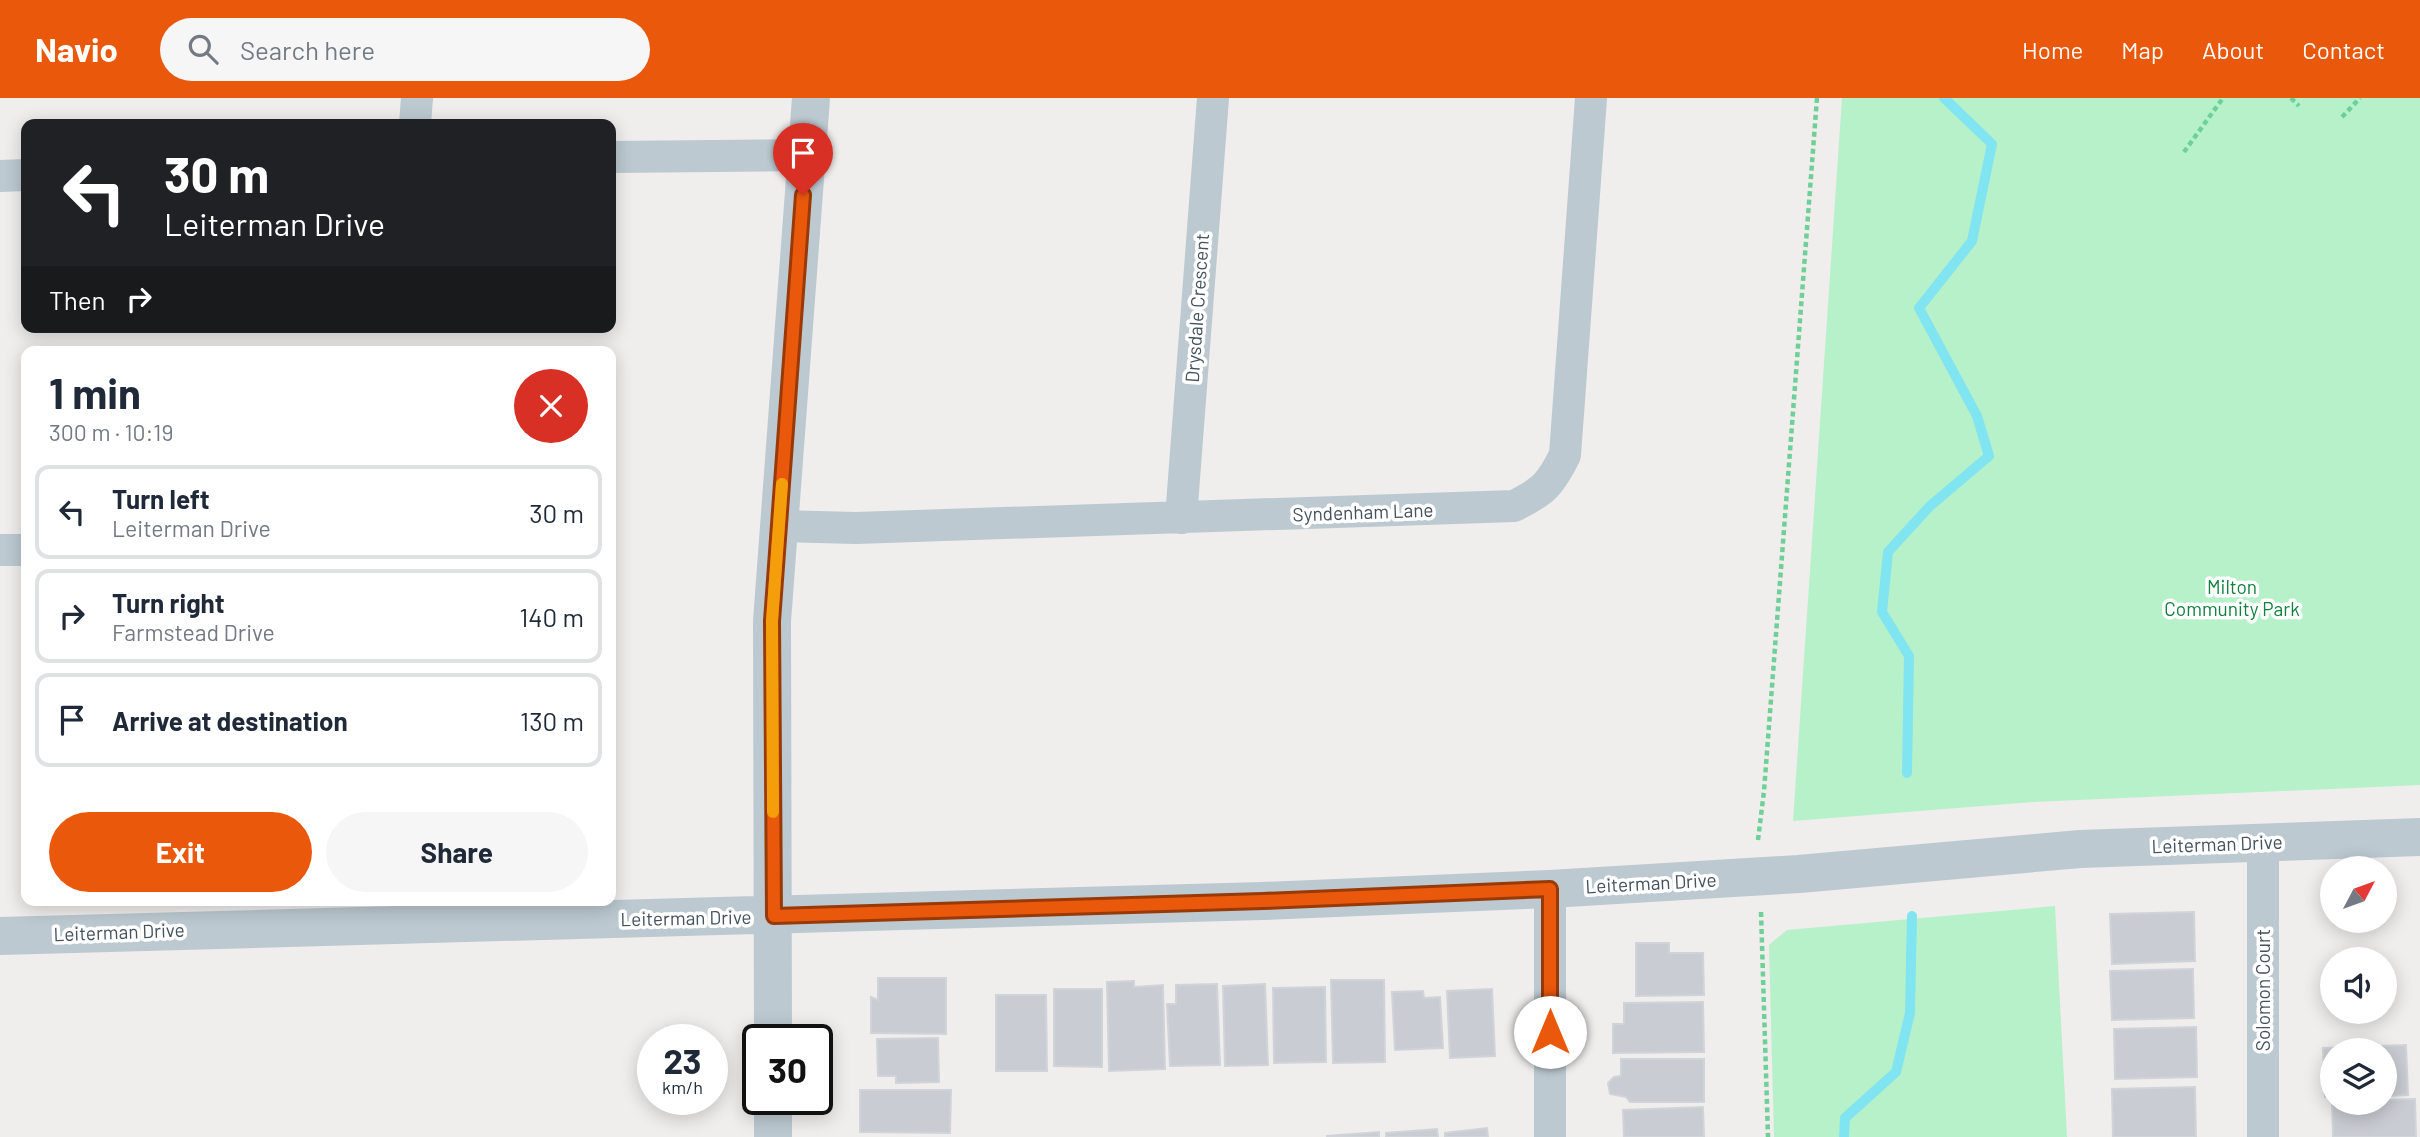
<!DOCTYPE html>
<html lang="en">
<head>
<meta charset="utf-8">
<style>
	:root { --surface:#fff; --page:#f6f6f7; --text:#1f2937; --muted:#747a83; --line:#e0e1e3; --accent:#ea580c }
	body { margin:0; font-family:Barlow,sans-serif; background:var(--page); color:var(--text); height:100vh; display:flex; flex-direction:column; font-size:26px; white-space:nowrap }
	* { box-sizing:border-box; margin:0 }
	p { font-size:23px; color:var(--muted) }
	.icon { flex:none; width:38px; height:38px; fill:none; stroke:currentColor; stroke-width:2; stroke-linecap:round; stroke-linejoin:round }
	.map { position:relative; flex:1; overflow:hidden }
	.panel { position:absolute; left:21px; top:248px; width:595px; height:560px; display:flex; flex-direction:column; background:var(--surface); border-radius:14px; box-shadow:0 4px 18px #0003 }
	.panel>* { flex:none }
	.hud { position:absolute; left:21px; top:21px; width:595px; height:214px; border-radius:14px; box-shadow:0 4px 18px #0003; background:#202124; color:#fff; overflow:hidden }
	.needle { width:46px; rotate:49deg }
	.controls { position:absolute; left:2320px; top:758px; display:grid; gap:14px }
	.controls a { display:grid; place-items:center; width:77px; height:77px; border-radius:50%; background:var(--surface); box-shadow:0 4px 18px #0003; font-size:35px }
	.speed { position:absolute; left:637px; top:926px; display:flex; gap:14px; font-size:35px; font-weight:700; text-align:center }
	.speed>* { display:grid; place-content:center; width:91px; height:91px; border-radius:50%; background:var(--surface); box-shadow:0 4px 18px #0003; line-height:1 }
	.speed small { font-size:18px; font-weight:400 }
	.speed .limit { border:4px solid #111; border-radius:10px; background:#fff; color:#111 }
	.pin { position:absolute; display:grid; place-items:center; width:60px; height:60px; color:#fff; margin:-72px -30px; border-radius:50% 50% 50% 0; rotate:-45deg; box-shadow:0 0 7px #0007 }
	.pin .icon { rotate:45deg }
	.me { position:absolute; width:77px; margin:-38px; rotate:0deg; stroke-linejoin:round; filter:drop-shadow(0 0 5px #0008) }
	.turn { display:flex; align-items:center; gap:24px; height:147px; padding:0 28px; font-size:32px }
	.turn .icon { width:91px; height:91px; stroke-width:2.5 }
	.turn b { display:block; font-size:49px; line-height:60px }
	.then { display:flex; align-items:center; height:66px; padding:0 28px; background:#0003; gap:14px; font-size:26px }
	.round { display:grid; place-items:center; flex:none; width:74px; height:74px; border-radius:37px; background:var(--page) }
	.headline { display:flex; align-items:center; justify-content:space-between; height:119px; padding:0 28px }
	h1 { font-size:42px; font-weight:700; line-height:52px }
	.primary-button { display:flex; gap:14px; margin-top:auto; padding:14px 28px }
	.primary-button a { flex:1; height:80px; border-radius:42px; background:var(--accent); color:#fff; font-size:28px; font-weight:700; line-height:80px; text-align:center }
	.primary-button a+a { background:var(--page); color:var(--text) }
	ul { padding:0; list-style:none }
	li { display:flex; align-items:center; gap:21px; height:94px; margin:0 14px 10px; padding:0 14px; border:4px solid var(--line); border-radius:14px }
	li div { flex:1 }
	li b { display:block; font-size:26px }
	li em { font-style:normal }
	header { display:flex; align-items:center; gap:42px; box-sizing:border-box; height:98px; padding:0 35px; background:var(--accent); color:#fff }
	header strong { font-size:33px }
	nav { display:flex; gap:38px; margin-inline-start:auto; font-size:24px }
	.search { width:490px; height:63px; background:var(--page); display:flex; align-items:center; gap:18px; box-sizing:border-box; padding:0 24px; border-radius:38px; color:var(--muted); font-size:26px }
	.map>svg:first-child { display:block }
	.green { fill:#b7f1c9 }
	.lines { fill:none; stroke-linecap:round; stroke-linejoin:round }
	.stream { stroke:#81e4f1; stroke-width:10 }
	.building { fill:#c9ccd2; stroke:#d0d4d9; stroke-width:2 }
	.path { stroke:#6dd197; stroke-width:4.5; stroke-dasharray:5 3.5; stroke-linecap:butt }
	.minor { stroke:#bcc9d0; stroke-width:32 }
	.tertiary { stroke:#bcc9d0; stroke-width:38 }
	.route-casing { stroke:#983908; stroke-width:18 }
	.route { stroke:#ea580c; stroke-width:12 }
	.slow { stroke:#f59e0b; stroke-width:12 }
	.labels { text-anchor:middle; stroke-width:7; stroke-linejoin:round; paint-order:stroke }
	.street-label { font-size:19px; fill:#44525c; stroke:#fff }
	.park-label { font-size:19px; fill:#10813f; stroke:#fff }
</style>
</head>
<body>
<header>
<strong>Navio</strong>
<div class="search"><svg class="icon" aria-label="search" viewBox="0 0 24 24"><circle cx="10" cy="10" r="6"/><path d="M15 15l6 6"/></svg>Search here</div>
<nav><a>Home</a><a>Map</a><a>About</a><a>Contact</a></nav>
</header>
<div class="map">
<svg width="2420" height="1039" viewBox="0 0 2420 1039">
	<rect width="100%" height="100%" fill="#f0eded"/>
	<path class="green" d="M1842 0H2420V687L2033 704 1793 723Z
		M2055 808 2067 1039H1774L1769 847 1787 832Z"/>
	<g class="lines">
		<path class="stream" d="M1907 675 1909 558 1882 514 1888 454 1930 408 1989 358 1977 318 1919 210 1972 143 1992 46 1944 0
			M1844 1039 1845 1020 1896 974 1910 915 1912 818"/>
	</g>
	<path class="building" d="M2194 814 2195 863 2112 866 2110 816Z
		M1636 845H1669V855H1703L1704 897 1636 898Z
		M2193 871 2194 920 2112 922 2110 873Z
		M878 880H946V936L871 935V899L878 902Z
		M1331 882H1384L1385 964 1333 965Z
		M1134 883V889L1163 887 1165 971 1109 973 1107 884Z
		M1217 886 1220 967 1170 968 1167 906H1176V887Z
		M1265 886 1268 967 1225 968 1223 888Z
		M1325 889 1326 964 1274 965 1273 890Z
		M1054 891H1102V969L1054 968Z
		M1492 891 1495 958 1450 960 1447 893Z
		M1423 893 1424 900 1440 899 1443 950 1395 952 1392 894Z
		M996 897H1046L1047 973H996Z
		M1703 904 1704 954 1613 955V926H1624V905Z
		M2196 929 2197 979 2115 981 2114 931Z
		M938 940 939 984 896 985V978H878L877 941Z
		M2406 947 2408 997 2385 998V952H2333V999H2325L2323 950Z
		M1621 961H1704V1004H1630L1626 999 1610 996 1608 985 1614 979 1621 978Z
		M2195 989 2196 1039H2113L2112 991Z
		M860 992H951L950 1035 860 1034Z
		M2415 1001 2416 1039H2333L2332 1003 2333 1004H2385V1002Z
		M1703 1009 1704 1039H1624L1623 1012Z
		M1487 1030 1488 1039H1445V1035Z
		M1437 1031 1438 1039H1386V1035Z
		M1379 1034V1039H1327V1038Z"/>
	<g class="lines">
		<path class="path" d="M2291 0 2299 8
			M2342 19 2360 0
			M2184 54 2223 0
			M1758 742 1764 693 1817 0
			M1761 814 1768 1039"/>
		<path class="minor" d="M415 26 417 0
			M611 59 806 57
			M0 78 26 77
			M1181 420 1213 0
			M779 428 856 430 1514 408C1544 393 1550 387 1565 357L1591 0
			M0 452H26
			M2263 745V1039
			M1550 791V1039"/>
		<path class="tertiary" d="M0 838 1263 803 1550 791 1799 776 2080 751 2420 739
			M773 942 772 523 811 0
			M773 1039V1001"/>
	</g>
	<g class="lines">
		<defs>
			<path id="route" d="M803 97 772 523 774 818 1263 803 1550 791V934"/>
		</defs>
		<use href="#route" class="route-casing"/>
		<use href="#route" class="route"/>
		<path class="slow" d="M773 714 772 523 782 386"/>
	</g>
	<g class="labels">
		<g class="street-label">
			<text transform="translate(1197 210) rotate(-86)" y="7">Drysdale Crescent</text>
			<text transform="translate(1363 414) rotate(-2)" y="7">Syndenham Lane</text>
			<text transform="translate(2217 746) rotate(-2)" y="7">Leiterman Drive</text>
			<text transform="translate(1651 785) rotate(-3)" y="7">Leiterman Drive</text>
			<text transform="translate(686 820) rotate(-1)" y="7">Leiterman Drive</text>
			<text transform="translate(119 834) rotate(-2)" y="7">Leiterman Drive</text>
			<text transform="translate(2263 892) rotate(-90)" y="7">Solomon Court</text>
		</g>
		<g class="park-label">
			<text x="2232" y="496">Milton<tspan x="2232" dy="22">Community Park</tspan></text>
		</g>
	</g>
</svg>
<div class="controls">
<a><svg class="needle" viewBox="-14 -14 28 28"><path d="M0-13l5 13h-10z" fill="#e53935"/><path d="M0 13l5-13h-10z" fill="#747a83"/></svg></a>
<a><svg class="icon" aria-label="sound" viewBox="0 0 24 24"><path d="M4 9h4l5-4v14l-5-4H4zM17 9q2 3 0 6"/></svg></a>
<a><svg class="icon" aria-label="layers" viewBox="0 0 24 24"><path d="M12 4l9 5-9 5-9-5zM3 14l9 5 9-5"/></svg></a>
</div>
<div class="speed"><div>23<small>km/h</small></div><div class="limit">30</div></div>
<div class="pin" style="left:803px;top:97px;background:#d93025"><svg class="icon" aria-label="arrive" viewBox="0 0 24 24"><path d="M6 21V4h12l-3 4 3 4H6"/></svg></div>
<svg class="me" style="left:1550px;top:934px" viewBox="-20 -20 40 40"><circle r="19" fill="#fff"/><path d="M0-13L10 11 0 6-10 11z" fill="#ea580c"/></svg>
<div class="hud">
<div class="turn"><svg class="icon" aria-label="left" viewBox="0 0 24 24"><path d="M17 20v-9H6M10 6l-5 5 5 5"/></svg><div><b>30 m</b>Leiterman Drive</div></div>
<div class="then">Then<svg class="icon" aria-label="right" viewBox="0 0 24 24"><path d="M7 20v-9h11M14 6l5 5-5 5"/></svg></div>
</div>
<section class="panel">
<div class="headline"><div><h1>1 min</h1><p>300 m · 10:19</p></div><a class="round" style="background:#d93025;color:#fff"><svg class="icon" aria-label="close" viewBox="0 0 24 24"><path d="M6 6l12 12M18 6L6 18"/></svg></a></div>
<ul>
<li><svg class="icon" aria-label="left" viewBox="0 0 24 24"><path d="M17 20v-9H6M10 6l-5 5 5 5"/></svg><div><b>Turn left</b><p>Leiterman Drive</p></div><em>30 m</em></li>
<li><svg class="icon" aria-label="right" viewBox="0 0 24 24"><path d="M7 20v-9h11M14 6l5 5-5 5"/></svg><div><b>Turn right</b><p>Farmstead Drive</p></div><em>140 m</em></li>
<li><svg class="icon" aria-label="arrive" viewBox="0 0 24 24"><path d="M6 21V4h12l-3 4 3 4H6"/></svg><div><b>Arrive at destination</b></div><em>130 m</em></li>
</ul>
<div class="primary-button"><a>Exit</a><a>Share</a></div>
</section>
</div>
</body>
</html>
